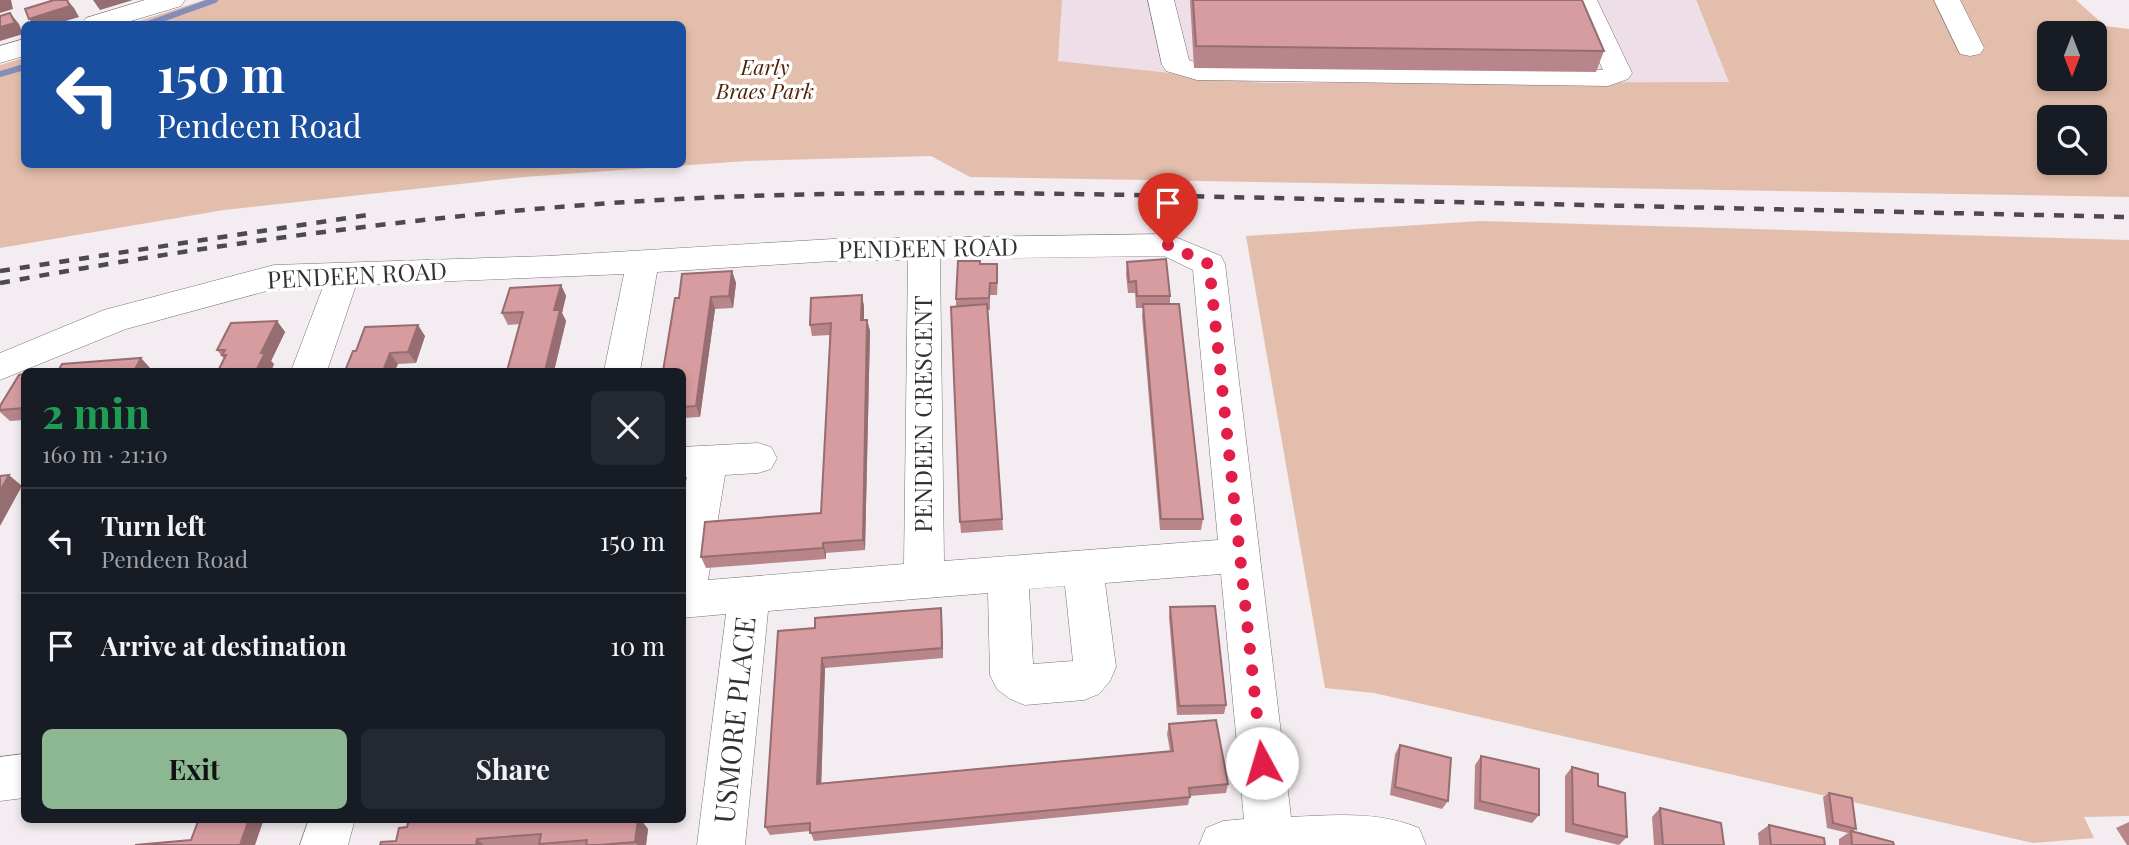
<!DOCTYPE html>
<html lang="en">
<head>
<meta charset="utf-8">
<style>
	:root { --surface:#171b24; --page:#242831; --text:#f1f3f6; --muted:#9ea1a6; --line:#363941; --accent:#8db793 }
	body { margin:0; font-family:"Playfair Display",serif; background:var(--page); color:var(--text); height:100vh; display:flex; flex-direction:column; font-size:26px; white-space:nowrap }
	* { box-sizing:border-box; margin:0 }
	p { font-size:23px; color:var(--muted) }
	.icon { flex:none; width:38px; height:38px; fill:none; stroke:currentColor; stroke-width:2; stroke-linecap:round; stroke-linejoin:round }
	.map { position:relative; flex:1; overflow:hidden }
	.details { position:absolute; left:21px; top:368px; width:665px; height:455px; display:flex; flex-direction:column; background:var(--surface); border-radius:10px; box-shadow:0 4px 10px #0003 }
	.details>* { flex:none }
	.banner { position:absolute; left:21px; top:21px; width:665px; height:147px; border-radius:10px; box-shadow:0 4px 10px #0003; background:#1a4fa0; color:#fff; overflow:hidden }
	.needle { width:46px; rotate:180deg }
	.controls { position:absolute; left:2037px; top:21px; display:grid; gap:14px }
	.controls a { display:grid; place-items:center; width:70px; height:70px; border-radius:10px; background:var(--surface); box-shadow:0 4px 10px #0003; font-size:35px }
	.pin { position:absolute; display:grid; place-items:center; width:60px; height:60px; color:#fff; margin:-72px -30px; border-radius:50% 50% 50% 0; rotate:-45deg; box-shadow:0 0 7px #0007 }
	.pin .icon { rotate:45deg }
	.me { position:absolute; width:77px; margin:-38px; rotate:354deg; stroke-linejoin:round; filter:drop-shadow(0 0 5px #0008) }
	.turn { display:flex; align-items:center; gap:24px; height:147px; padding:0 21px; font-size:32px }
	.turn .icon { width:91px; height:91px; stroke-width:2.5 }
	.turn b { display:block; font-size:49px; line-height:60px }
	.round { display:grid; place-items:center; flex:none; width:74px; height:74px; border-radius:10px; background:var(--page) }
	.headline { display:flex; align-items:center; justify-content:space-between; height:119px; padding:0 21px }
	h1 { font-size:42px; font-weight:700; line-height:52px; color:#1e9e55 }
	.cta { display:flex; gap:14px; margin-top:auto; padding:14px 21px }
	.cta a { flex:1; height:80px; border-radius:10px; background:var(--accent); color:#111; font-size:28px; font-weight:700; line-height:80px; text-align:center }
	.cta a+a { background:var(--page); color:var(--text) }
	ul { padding:0; list-style:none }
	li { display:flex; align-items:center; gap:21px; height:105px; padding:0 21px; border-top:2px solid var(--line) }
	li div { flex:1 }
	li b { display:block; font-size:26px }
	li em { font-style:normal }
	.map>svg:first-child { display:block }
	.built { fill:#eddee7 }
	.green { fill:#e4beac; fill-rule:evenodd }
	.lines { fill:none; stroke-linecap:round; stroke-linejoin:round }
	.stream { stroke:#868dbb; stroke-width:6 }
	.minor-casing { stroke:#767074; stroke-width:1 }
	.minor { fill:#fff; fill-rule:evenodd }
	.rail { stroke:#4d494c; stroke-width:4.5; stroke-dasharray:10 10; stroke-linecap:butt }
	.wall { fill:#b8868a }
	.shaded-wall { fill:#966d70 }
	.building { fill:#d69ca0; stroke:#966d70; stroke-width:2 }
	.route { stroke:#e11d48; stroke-width:12; stroke-dasharray:0 21.6 }
	.labels { text-anchor:middle; stroke-width:7; stroke-linejoin:round; paint-order:stroke }
	.far-park-label { font-size:21px; font-style:italic; fill:#512308; stroke:#fff }
	.street-label { font-size:24px; fill:#343133; stroke:#fff }
	.near-street-label { font-size:28px; fill:#343133; stroke:#fff }
</style>
</head>
<body>
<div class="map">
<svg width="2129" height="845" viewBox="0 0 2129 845">
	<rect width="100%" height="100%" fill="#f3ecf0"/>
	<path class="built" d="M1062 0H1695L1730 82 1264 83 1058 61Z"/>
	<path class="green" d="M204 0H1062L1058 61 1264 83 1729 82 1696 0H2076L2105 26 2129 29V197L970 177 931 156 746 161 524 177 224 210 0 248V65L24 58V164H682V24H130ZM2049 33H2095V79H2049ZM2049 117H2095V163H2049Z
		M1480 221 2129 240V816L2084 817 2094 838 2033 843 1374 693 1325 688 1246 236Z"/>
	<g class="lines">
		<path class="stream" d="M148 24 215 0
			M0 74 24 67"/>
		<defs>
			<path id="minor" d="M145 0H185L181 6 121 24H82L86 18Z
				M1148 0H1174L1189 60 1200 64 1603 70 1571 0H1597L1632 73 1628 79 1608 86 1197 80 1166 71 1162 65Z
				M1934 0H1960L1984 48 1980 54 1970 56 1960 54Z
				M24 39V56L0 63V46Z
				M1168 234 1221 256 1225 264 1291 817C1334 815 1378 811 1419 828L1426 845H1199L1206 828 1223 821 1244 819 1221 574 1105 583 1116 667 1110 681 1099 694 1084 700 1025 705 1010 699 997 689 990 675 988 593 768 611 745 845H697L726 614 682 618V499L687 477H682V447L758 443 771 447 777 458 771 469 758 473 725 475 708 580 904 564 908 260 833 261 657 272 640 371H604L624 274 356 285 327 371H291L323 287 274 289 126 329 0 380V353L104 310 274 265 548 256 833 239ZM1164 256 1193 270 1218 540 944 561 940 259ZM1065 586 1073 661 1033 664 1029 589Z
				M24 754V798L0 801V757Z
				M309 819H355L348 845H300Z"/>
		</defs>
		<use href="#minor" class="minor-casing"/>
		<use href="#minor" class="minor"/>
		<path class="rail" d="M0 271 367 215
			M0 283C218 243 438 213 659 200 877 188 1096 194 1314 199 1586 205 1857 211 2129 217"/>
	</g>
	<path class="wall" d="M1190 0H1582L1604 51 1596 72 1194 68Z
		M1127 262 1170 296V304L1203 519 1201 530H1160L1142 316 1143 308H1136L1135 293H1128L1126 274Z
		M980 264 998 275 997 295H990V310H988L1003 530 961 533 960 522 956 299Z
		M732 271 736 283 733 308 715 309 700 417 682 418V371L679 298Z
		M561 285 566 296 562 313 566 321 554 371H507L520 324 508 325 502 313Z
		M862 295 864 307V320H867L870 331 865 550 826 553V559L706 568 701 557 821 513 830 335 812 336 810 325Z
		M277 321 285 332 271 361 274 364 271 371H218L224 359 217 350Z
		M425 336 416 363 398 364 356 351Z
		M24 374V420L10 421 0 412V406Z
		M1170 607 1226 705 1224 714 1177 715 1169 617Z
		M941 608 942 618 943 658 825 668 821 783 1170 751 1167 734 1169 724 1228 784 1226 793 1190 796 1188 805 814 841 810 831 770 835 765 827 815 628Z
		M1400 745 1448 801 1442 809 1390 795 1395 754Z
		M1481 756 1539 815 1532 823 1474 809 1475 765Z
		M1572 767 1598 786 1627 837 1619 845 1565 832V776Z
		M1829 793 1856 829 1852 832 1894 845H1839V839L1848 833 1827 828 1823 797Z
		M1660 808 1724 845H1654L1652 817Z
		M409 819H640L648 829 646 845H380L396 841 407 827Z
		M2129 822V845H2127L2116 828Z
		M1769 825 1825 845H1759L1758 833Z"/>
	<path class="shaded-wall" d="M0 0H11L13 9 0 13Z
		M67 0 74 8 79 17 56 24H34L29 19Z
		M93 0H133L100 10Z
		M10 13 19 24 23 34 0 41V27Z
		M732 271 736 283 733 308 729 296Z
		M561 285 566 296 562 313 566 321 554 371H545L554 310Z
		M862 295 864 307V332L861 320Z
		M711 297 715 309 700 417 696 406Z
		M867 320 870 331 865 550 863 540Z
		M277 321 285 332 271 361 274 364 271 371H256L261 353Z
		M418 325 425 336 416 363 408 352Z
		M390 353 398 364 395 371H383Z
		M141 358 151 369 150 371H134Z
		M9 475 22 486 0 526V491Z
		M823 543 826 553V559L823 548Z
		M941 608 942 618 943 658 942 648Z
		M822 658 825 668 821 792 817 784Z
		M249 819H264L255 845H240Z
		M638 819H640L648 829 646 845H638L635 842Z
		M477 839 484 845H476Z"/>
	<path class="building" d="M54 0H67L70 6 29 19 25 9Z
		M1193 0H1582L1604 51 1196 46Z
		M10 13 15 23 0 27V16Z
		M1166 259 1170 296H1137L1136 281 1129 282 1127 262Z
		M958 261H980V264H997V283H990L989 298 956 299Z
		M732 271 729 296 711 297 696 406 682 407V371H663L675 298H679L682 274Z
		M561 285 554 310H560L545 371H507L523 312 502 313 510 288Z
		M862 295 861 320H867L863 540 823 543V548L701 557 705 522 821 513 831 323 810 325 811 298Z
		M987 304 1002 519 960 522 951 307Z
		M1143 304H1179L1203 519H1161Z
		M277 321 261 353H265L256 371H218L226 355H222L225 350H217L231 323Z
		M418 325 408 352 390 353 383 371H345L353 351H356L365 327Z
		M141 358 134 371H58L62 364Z
		M24 374V408L0 410V406L19 375Z
		M9 475 0 491V476Z
		M1215 606 1226 705 1179 706 1170 607Z
		M941 608 942 648 822 658 817 784 1173 751 1169 724 1216 720 1228 784 1189 788 1190 797 810 833V823L765 827 778 631 815 628V618Z
		M1400 745 1451 758 1448 801 1395 787Z
		M1481 756 1539 769V815L1480 801Z
		M1572 767 1598 774V786L1625 793 1627 837 1573 824Z
		M1829 793 1852 798 1856 829 1833 823Z
		M1660 808 1721 823 1724 845H1663Z
		M199 819H249L240 845H135L191 840Z
		M409 819H638L635 842 599 845H586L587 840 539 844 541 834 477 839 476 845H380L381 842 396 841 399 828 407 827Z
		M1769 825 1824 838 1825 845H1771Z
		M1851 831 1893 842 1894 845H1852Z"/>
	<g class="lines">
		<path class="route" d="M1168 245 1209 264 1262 763"/>
	</g>
	<g class="labels">
		<g class="far-park-label">
			<text x="765" y="75">Early<tspan x="765" dy="24">Braes Park</tspan></text>
		</g>
		<g class="street-label">
			<text transform="translate(928 249) rotate(-1)" y="8">PENDEEN ROAD</text>
			<text transform="translate(357 276) rotate(-3)" y="8">PENDEEN ROAD</text>
			<text transform="translate(924 414) rotate(-90)" y="8">PENDEEN CRESCENT</text>
		</g>
		<g class="near-street-label">
			<text transform="translate(735 720) rotate(-84)" y="10">USMORE PLACE</text>
		</g>
	</g>
</svg>
<div class="controls">
<a><svg class="needle" viewBox="-14 -14 28 28"><path d="M0-13l5 13h-10z" fill="#e53935"/><path d="M0 13l5-13h-10z" fill="#9ea1a6"/></svg></a>
<a><svg class="icon" aria-label="search" viewBox="0 0 24 24"><circle cx="10" cy="10" r="6"/><path d="M15 15l6 6"/></svg></a>
</div>
<div class="pin" style="left:1168px;top:245px;background:#d93025"><svg class="icon" aria-label="arrive" viewBox="0 0 24 24"><path d="M6 21V4h12l-3 4 3 4H6"/></svg></div>
<svg class="me" style="left:1262px;top:763px" viewBox="-20 -20 40 40"><circle r="19" fill="#fff"/><path d="M0-13L10 11 0 6-10 11z" fill="#e11d48"/></svg>
<div class="banner">
<div class="turn"><svg class="icon" aria-label="left" viewBox="0 0 24 24"><path d="M17 20v-9H6M10 6l-5 5 5 5"/></svg><div><b>150 m</b>Pendeen Road</div></div>
</div>
<section class="details">
<div class="headline"><div><h1>2 min</h1><p>160 m · 21:10</p></div><a class="round"><svg class="icon" aria-label="close" viewBox="0 0 24 24"><path d="M6 6l12 12M18 6L6 18"/></svg></a></div>
<ul>
<li><svg class="icon" aria-label="left" viewBox="0 0 24 24"><path d="M17 20v-9H6M10 6l-5 5 5 5"/></svg><div><b>Turn left</b><p>Pendeen Road</p></div><em>150 m</em></li>
<li><svg class="icon" aria-label="arrive" viewBox="0 0 24 24"><path d="M6 21V4h12l-3 4 3 4H6"/></svg><div><b>Arrive at destination</b></div><em>10 m</em></li>
</ul>
<div class="cta"><a>Exit</a><a>Share</a></div>
</section>
</div>
</body>
</html>
